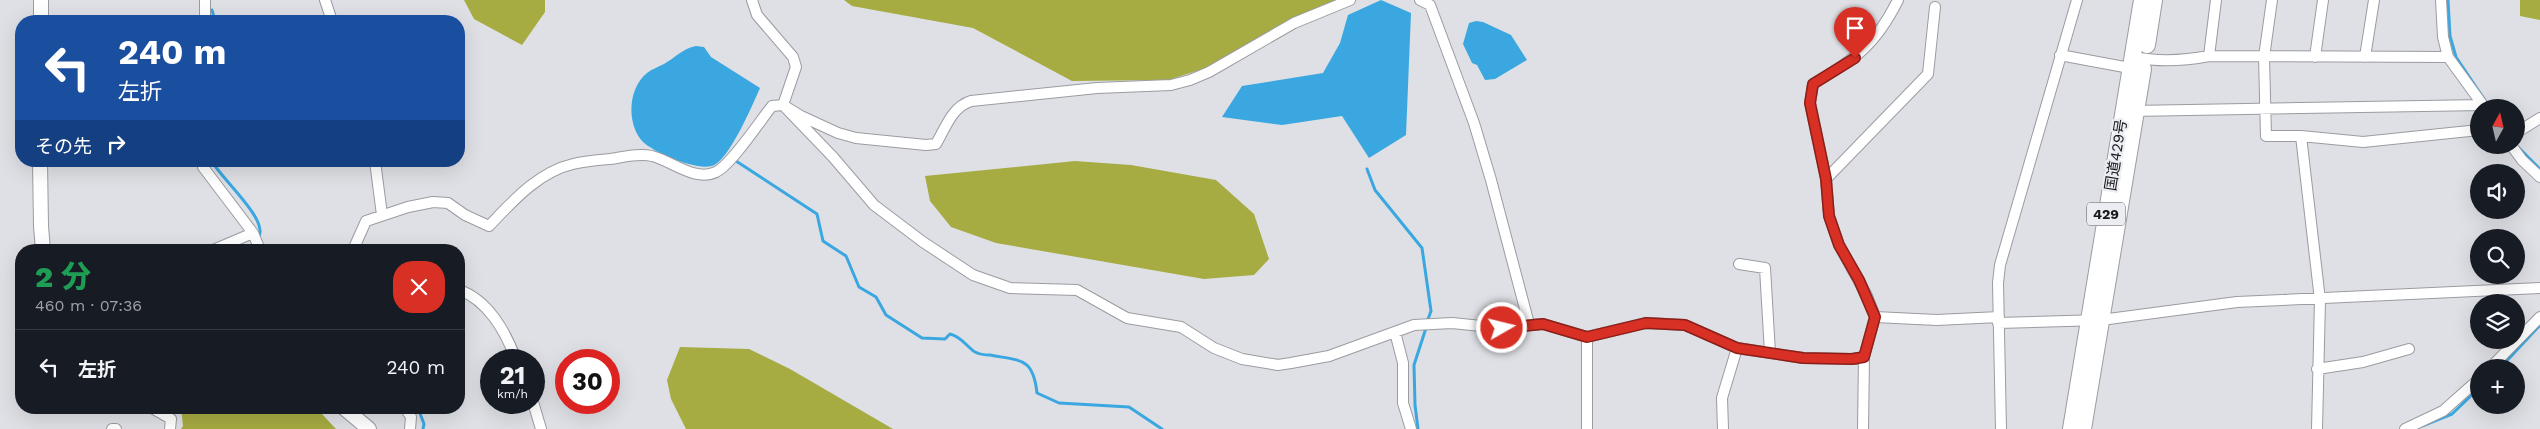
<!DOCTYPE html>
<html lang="ja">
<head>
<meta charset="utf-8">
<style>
	:root { --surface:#171b24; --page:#242831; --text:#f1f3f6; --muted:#9ea1a6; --line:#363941 }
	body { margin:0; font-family:"Work Sans","Noto Sans JP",sans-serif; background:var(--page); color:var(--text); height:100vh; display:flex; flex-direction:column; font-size:19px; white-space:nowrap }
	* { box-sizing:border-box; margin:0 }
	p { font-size:16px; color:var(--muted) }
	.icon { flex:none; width:28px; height:28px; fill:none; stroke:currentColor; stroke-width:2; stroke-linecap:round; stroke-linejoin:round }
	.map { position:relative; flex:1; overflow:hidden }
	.details { position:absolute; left:15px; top:244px; width:450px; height:170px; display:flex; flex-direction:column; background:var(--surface); border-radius:20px; box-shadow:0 5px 20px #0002 }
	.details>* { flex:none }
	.banner { position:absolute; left:15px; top:15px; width:450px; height:152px; border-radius:20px; box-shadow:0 5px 20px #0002; background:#1a4fa0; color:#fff; overflow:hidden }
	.needle { width:32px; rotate:8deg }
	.tools { position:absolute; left:2470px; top:99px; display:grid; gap:10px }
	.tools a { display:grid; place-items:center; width:55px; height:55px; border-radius:50%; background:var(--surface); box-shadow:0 5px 20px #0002; font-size:25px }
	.speed { position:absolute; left:480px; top:349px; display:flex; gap:10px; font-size:25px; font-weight:700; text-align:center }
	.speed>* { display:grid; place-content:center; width:65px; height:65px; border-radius:50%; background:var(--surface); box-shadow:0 5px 20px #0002; line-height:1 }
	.speed small { font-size:12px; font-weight:400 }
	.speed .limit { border:8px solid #d22; background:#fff; color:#111 }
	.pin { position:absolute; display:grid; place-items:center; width:42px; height:42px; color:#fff; margin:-51px -21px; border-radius:50% 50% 50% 0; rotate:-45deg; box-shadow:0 0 5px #0007 }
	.pin .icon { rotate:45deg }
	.me { position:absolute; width:55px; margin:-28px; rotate:82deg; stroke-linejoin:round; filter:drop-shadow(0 0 4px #0008) }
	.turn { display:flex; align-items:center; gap:18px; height:105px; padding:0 20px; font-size:22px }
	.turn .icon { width:65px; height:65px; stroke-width:2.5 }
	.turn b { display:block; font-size:35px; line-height:42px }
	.then { display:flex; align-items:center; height:48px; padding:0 20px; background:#0003; gap:10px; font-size:19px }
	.round { display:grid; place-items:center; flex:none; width:52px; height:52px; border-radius:20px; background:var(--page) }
	.overview { display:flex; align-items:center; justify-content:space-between; height:85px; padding:0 20px }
	h1 { font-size:30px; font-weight:800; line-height:38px; color:#1e9e55 }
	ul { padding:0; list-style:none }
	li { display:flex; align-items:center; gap:15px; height:75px; padding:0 20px; border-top:1px solid var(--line) }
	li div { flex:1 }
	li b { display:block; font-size:19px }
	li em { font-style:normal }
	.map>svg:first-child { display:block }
	.forest { fill:#a6ab42 }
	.water { fill:#3aa7e0 }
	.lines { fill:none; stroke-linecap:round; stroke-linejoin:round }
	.stream { stroke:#3aa7e0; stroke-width:3 }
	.minor-casing { stroke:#9a9ca1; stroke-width:12 }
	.secondary-casing { stroke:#9a9ca1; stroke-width:16 }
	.trunk-casing { stroke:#9a9ca1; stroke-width:18 }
	.minor { stroke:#fff; stroke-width:10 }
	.secondary { stroke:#fff; stroke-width:14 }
	.trunk { stroke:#fff; stroke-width:16 }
	.route-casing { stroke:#8d1f18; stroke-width:12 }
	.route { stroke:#d93025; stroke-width:9 }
	.labels { text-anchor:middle; stroke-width:4.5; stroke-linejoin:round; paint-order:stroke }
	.shield { fill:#ebedf2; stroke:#56575a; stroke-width:1 }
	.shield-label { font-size:14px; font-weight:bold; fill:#161719 }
	.street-label { font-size:15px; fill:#161719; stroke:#ebedf2 }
</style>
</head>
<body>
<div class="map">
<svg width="2540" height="429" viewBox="0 0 2540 429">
	<rect width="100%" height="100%" fill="#dee0e5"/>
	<path class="forest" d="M464 0H545V12L522 45 474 19Z
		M844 0H1337L1291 19 1206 68 1168 80 1072 81 973 28 852 6Z
		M2520 0H2540V20L2520 16Z
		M1075 161 1131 165 1216 180 1254 214 1269 259 1254 275 1204 279 996 243 951 227 930 201 925 176Z
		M680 347 749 349 790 369 893 429H686L671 399 667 380Z
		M181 408H300L321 413 336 429H181L183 426Z"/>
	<path class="water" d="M1381 0 1411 13 1406 135 1369 158 1342 116 1282 125 1222 117 1242 86 1323 73 1340 43 1348 15Z
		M1476 21 1483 22 1511 35 1527 60 1495 79 1485 80 1477 65 1472 63 1463 44 1469 23Z
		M696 46 704 47 711 57 760 88C752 106 732 153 716 164 702 174 655 153 643 142 626 124 628 88 647 73 652 69 658 67 664 64 676 57 682 49 696 46Z"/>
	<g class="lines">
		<path class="stream" d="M2448 0 2450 36 2456 57 2490 108
			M212 10 215 21
			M2518 147 2540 169
			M212 161C220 178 271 221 258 238
			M736 161 817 214 823 241 846 256 859 287 876 297 886 315 922 338 945 339 950 334C962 337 966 346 975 352 979 354 985 355 990 355 1021 361 1033 357 1037 393L1059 403 1129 407 1162 429
			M1367 169 1375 190 1422 248 1431 311 1427 322
			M251 250 254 243
			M2500 368 2540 325
			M418 408 424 424 423 429
			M2422 426 2452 414 2479 388
			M1418 429 1415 405 1414 365 1426 328"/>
		<defs>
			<path id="minor" d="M325 0 332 21
				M752 0 757 15 793 57 796 67 783 105
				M1420 0 1430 5 1474 123 1491 180 1529 324
				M2272 0 2264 57 2266 136H2301L2320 300 2317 429
				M2441 0 2443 37 2448 57 2485 108
				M205 21V0
				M2060 55 2135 69
				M2209 56 2216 0
				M2133 57C2158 62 2183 61 2209 56L2448 57
				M2315 57 2323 0
				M2365 57 2374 0
				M783 105 833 157 874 205 923 242 973 275 1010 288 1077 290 1127 318 1181 327 1214 348 1242 359 1278 365 1291 363 1329 356 1414 325 1452 323 1501 328 1543 324 1587 337 1645 323 1685 325 1737 348 1803 358 1852 359 1864 357 1875 317 1867 296 1839 245 1829 216 1826 179 1810 103 1813 84C1856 58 1875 46 1898 0
				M2132 111 2483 105
				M2516 133 2540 118
				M2301 136 2363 142 2479 130
				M2511 145 2522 160 2540 177
				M202 161 203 167 253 233 260 250
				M375 161 382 215
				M1826 179 1928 74 1935 7
				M213 250 253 233
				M353 250 366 221 408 207 433 202 448 203 465 215 489 226C512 202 538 172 573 164 585 161 598 160 610 159 624 157 638 153 652 156 672 161 695 182 716 172 731 165 760 121 772 106L783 105 801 116 838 133 856 138 926 145 936 144C946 127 952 107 971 101L1097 88 1171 85 1190 80 1209 72 1294 23 1350 0
				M1739 264 1765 268 1770 353
				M459 290C488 300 506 332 516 360
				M1875 317 1937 320 1999 317
				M1998 323 2101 320 2237 302 2540 288
				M1395 332 1403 363V403L1411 429
				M2490 368 2540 317
				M2317 369 2363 362 2409 349
				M533 402 541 429
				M152 408 171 419 170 429
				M405 408 411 417 410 429
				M112 429H116
				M1587 429V337
				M1723 429 1722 398 1737 348
				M1863 429 1864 357
				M2001 429 1998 283 2000 265 2077 0
				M2405 429 2443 411 2479 379"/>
			<path id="secondary" d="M41 21V0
				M40 161 41 226 43 250
				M344 408 369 429"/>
			<path id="trunk" d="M2147 45 2154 0
				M2071 429 2142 0
				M2083 429 2143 69"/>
		</defs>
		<use href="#minor" class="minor-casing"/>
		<use href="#secondary" class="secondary-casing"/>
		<use href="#trunk" class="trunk-casing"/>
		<use href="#minor" class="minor"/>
		<use href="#secondary" class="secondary"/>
		<use href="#trunk" class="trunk"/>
	</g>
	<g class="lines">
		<defs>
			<path id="route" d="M1502 328 1543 324 1587 337 1646 323 1685 325 1737 348 1803 358 1852 359 1864 357 1875 317 1859 280 1839 245 1829 216 1826 179 1810 103 1813 84 1855 58"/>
		</defs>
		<use href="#route" class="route-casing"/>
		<use href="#route" class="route"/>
	</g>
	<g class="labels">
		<rect class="shield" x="2087" y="202.5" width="38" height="23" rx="4"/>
		<g class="shield-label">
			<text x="2106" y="219">429</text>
		</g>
		<g class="street-label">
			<text transform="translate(2116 155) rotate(-81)" y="5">国道429号</text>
		</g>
	</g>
</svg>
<div class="tools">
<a><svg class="needle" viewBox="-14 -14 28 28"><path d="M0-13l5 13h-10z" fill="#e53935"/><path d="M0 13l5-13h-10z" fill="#9ea1a6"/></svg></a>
<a><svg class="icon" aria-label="sound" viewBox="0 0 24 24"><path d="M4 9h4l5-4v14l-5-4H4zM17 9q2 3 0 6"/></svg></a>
<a><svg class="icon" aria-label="search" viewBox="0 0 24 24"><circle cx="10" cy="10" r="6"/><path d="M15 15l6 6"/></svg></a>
<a><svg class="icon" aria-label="layers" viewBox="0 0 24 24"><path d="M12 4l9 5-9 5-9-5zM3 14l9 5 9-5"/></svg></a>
<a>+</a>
</div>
<div class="speed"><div>21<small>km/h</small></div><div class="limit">30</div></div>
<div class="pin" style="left:1855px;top:58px;background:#d93025"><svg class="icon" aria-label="arrive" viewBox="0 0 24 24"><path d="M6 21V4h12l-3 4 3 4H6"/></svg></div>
<svg class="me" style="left:1502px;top:328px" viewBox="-20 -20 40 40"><circle r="17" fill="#d93025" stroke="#fff" stroke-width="3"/><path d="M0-11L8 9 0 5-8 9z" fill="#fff"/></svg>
<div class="banner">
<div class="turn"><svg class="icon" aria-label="left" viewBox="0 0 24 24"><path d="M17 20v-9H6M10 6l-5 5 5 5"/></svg><div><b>240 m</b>左折</div></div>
<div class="then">その先<svg class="icon" aria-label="right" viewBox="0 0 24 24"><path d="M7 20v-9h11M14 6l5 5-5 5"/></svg></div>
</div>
<section class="details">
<div class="overview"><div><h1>2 分</h1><p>460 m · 07:36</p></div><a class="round" style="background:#d93025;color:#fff"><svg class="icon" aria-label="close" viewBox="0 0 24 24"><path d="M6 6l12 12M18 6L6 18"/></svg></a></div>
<ul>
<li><svg class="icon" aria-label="left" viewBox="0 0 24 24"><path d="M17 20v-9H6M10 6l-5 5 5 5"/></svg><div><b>左折</b></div><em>240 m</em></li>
</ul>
</section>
</div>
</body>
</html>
